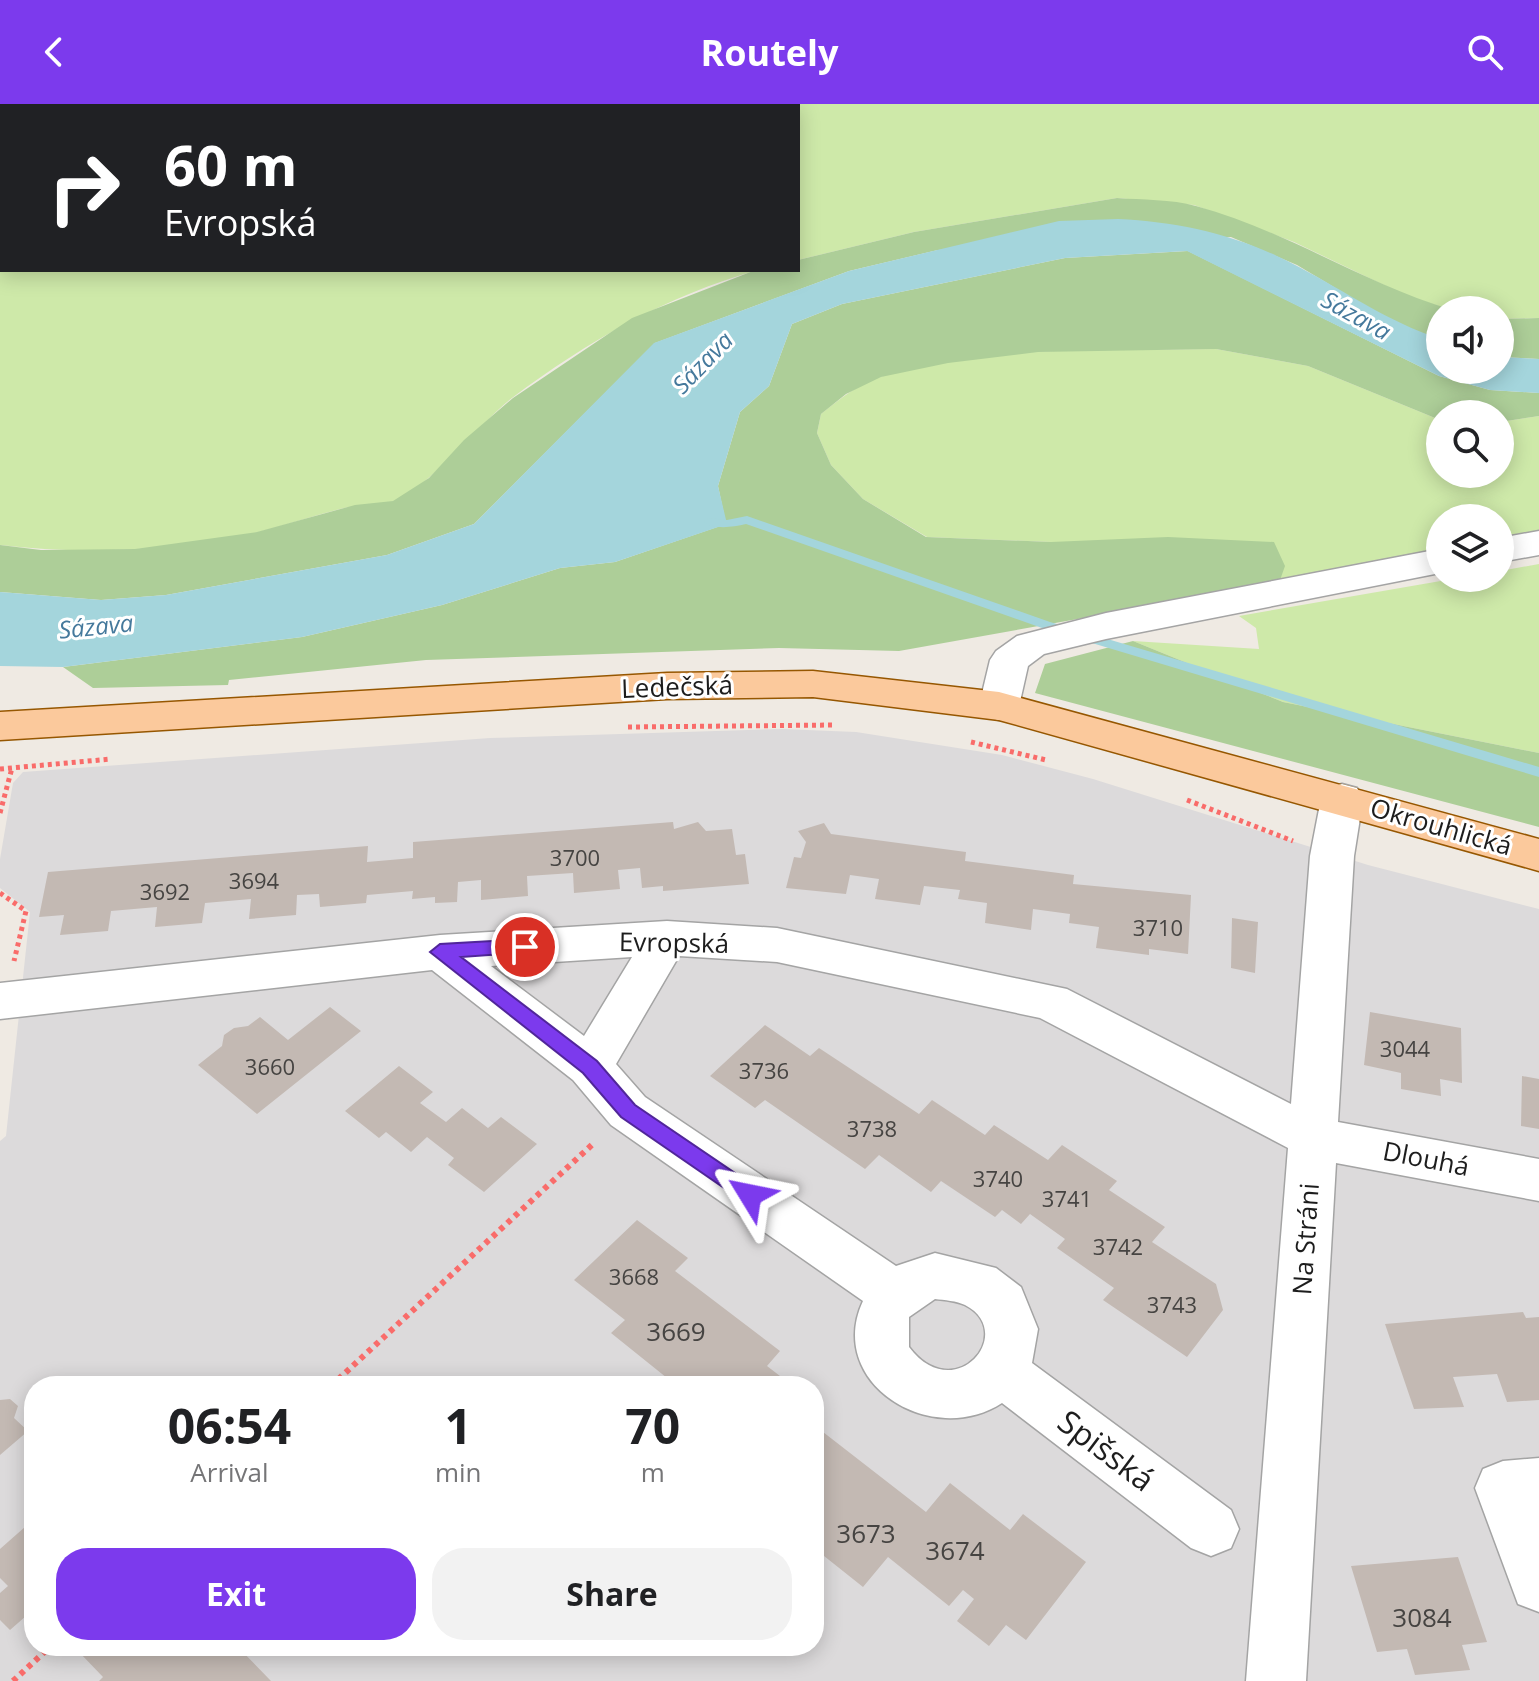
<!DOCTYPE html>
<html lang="en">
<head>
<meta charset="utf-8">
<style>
	:root { --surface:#fff; --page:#f2f2f2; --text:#202124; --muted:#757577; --accent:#7c3aed }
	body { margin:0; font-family:"Open Sans",sans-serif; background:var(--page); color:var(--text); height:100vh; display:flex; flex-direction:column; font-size:30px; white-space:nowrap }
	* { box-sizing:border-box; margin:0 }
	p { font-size:26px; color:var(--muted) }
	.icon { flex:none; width:44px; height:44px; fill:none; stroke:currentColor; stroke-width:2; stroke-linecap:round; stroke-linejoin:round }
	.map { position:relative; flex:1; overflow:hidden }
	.details { position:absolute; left:24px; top:1272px; width:800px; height:280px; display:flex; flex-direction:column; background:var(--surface); border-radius:32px; box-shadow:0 4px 20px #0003 }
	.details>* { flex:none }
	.banner { position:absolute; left:0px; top:0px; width:800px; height:168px; box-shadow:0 4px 20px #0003; background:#202124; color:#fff; overflow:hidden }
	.fabs { position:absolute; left:1426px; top:192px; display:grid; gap:16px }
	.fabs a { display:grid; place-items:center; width:88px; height:88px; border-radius:50%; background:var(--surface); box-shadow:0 4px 20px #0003; font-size:40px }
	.pin { position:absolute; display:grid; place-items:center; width:68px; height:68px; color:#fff; margin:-34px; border:4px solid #fff; border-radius:50%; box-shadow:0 2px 8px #0007 }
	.me { position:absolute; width:88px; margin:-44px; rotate:305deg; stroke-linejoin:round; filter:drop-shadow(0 0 6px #0008) }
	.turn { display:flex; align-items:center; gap:28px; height:168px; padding:0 32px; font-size:36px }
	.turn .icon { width:104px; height:104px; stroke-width:2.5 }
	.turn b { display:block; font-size:56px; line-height:68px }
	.eta { display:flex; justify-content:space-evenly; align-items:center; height:136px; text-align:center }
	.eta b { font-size:48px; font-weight:700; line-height:56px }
	.primary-button { display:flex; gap:16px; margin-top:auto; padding:16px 32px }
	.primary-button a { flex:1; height:92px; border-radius:32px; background:var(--accent); color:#fff; font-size:32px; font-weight:700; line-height:92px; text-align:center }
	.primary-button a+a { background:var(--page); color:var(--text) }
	header { display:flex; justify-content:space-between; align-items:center; height:104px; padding:0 32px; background:var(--accent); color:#fff; font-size:36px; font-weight:700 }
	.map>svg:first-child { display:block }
	.residential { fill:#dcdadb; fill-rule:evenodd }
	.grass { fill:#cee9a9 }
	.forest { fill:#adce98 }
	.water { fill:#a4d5dc }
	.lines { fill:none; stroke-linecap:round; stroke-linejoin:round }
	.stream { fill:#a4d5dc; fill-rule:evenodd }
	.building { fill:#c3b9b3 }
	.minor-casing { stroke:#a4a4a4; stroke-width:3 }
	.major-casing { stroke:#965701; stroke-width:3 }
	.path-far2 { stroke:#f96c6a; stroke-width:4; stroke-dasharray:3 3; stroke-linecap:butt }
	.path-far1 { stroke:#f96c6a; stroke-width:5; stroke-dasharray:4 4; stroke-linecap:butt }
	.path { stroke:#f96c6a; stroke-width:6; stroke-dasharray:5 5; stroke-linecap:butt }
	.minor { fill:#fff; fill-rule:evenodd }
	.major { fill:#fbc99c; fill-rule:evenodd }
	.route { fill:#7c3aed; stroke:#51269a; stroke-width:2 }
	.labels { text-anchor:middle; stroke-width:6; stroke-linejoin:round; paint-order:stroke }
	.number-label { font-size:22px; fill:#464442 }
	.far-water-label { font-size:24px; font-style:italic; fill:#45799c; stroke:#fff }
	.street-label { font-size:26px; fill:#1d1d1d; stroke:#fff }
	.near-number-label { font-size:26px; fill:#464442 }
	.near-street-label { font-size:32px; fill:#1d1d1d; stroke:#fff }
</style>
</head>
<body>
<header><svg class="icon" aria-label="back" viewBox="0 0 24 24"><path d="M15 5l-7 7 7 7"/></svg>Routely<svg class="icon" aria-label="search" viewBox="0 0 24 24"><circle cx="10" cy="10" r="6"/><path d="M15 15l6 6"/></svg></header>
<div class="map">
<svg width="1539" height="1577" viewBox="0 0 1539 1577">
	<rect width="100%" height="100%" fill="#efeae3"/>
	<path class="residential" d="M782 625 856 628 1002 651 1093 675 1368 761 1539 805V1577H0V1037L6 1032 30 808 0 784V755L13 679 23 668 490 634ZM34 1282H814V1542H34Z"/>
	<path class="grass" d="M0 0H1539V214L1500 215V206H1452L1411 194 1294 138 1194 101 1117 94 914 128 798 156V2H2V166H758C668 191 586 238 512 294 478 321 430 383 394 397 378 403 357 400 340 405 313 412 286 421 259 428 178 447 82 451 0 441Z
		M1216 245 1308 262 1440 316V370H1500V318L1539 312V427L1500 435V414H1440V447L1279 479 1051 438 927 433 863 395 831 361 817 329 821 310C840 295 859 279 883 272 989 240 1106 247 1216 245Z
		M1539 460V649L1283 598 1133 537 1259 545 1256 524 1239 512 1458 474H1500V467Z"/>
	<path class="forest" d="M1117 94C1142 96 1171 95 1196 102 1285 126 1363 179 1452 206H1440V235L1397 221 1297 161 1231 133 938 146 849 167 655 239 474 420 387 451 166 491 101 496 0 488V441L41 446 135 445 257 428 355 401 393 397 429 374 464 336 513 294 632 214 753 167 798 166V156L914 128Z
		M1188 147 1439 272 1490 286 1539 289V312L1500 318V310H1440V316L1308 262 1216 245 1038 248 948 259 881 273 846 290 821 310 817 329 831 361 863 395 926 433 1051 438 1168 433 1274 438 1285 462 1279 479 899 547 779 544 426 556 229 576 228 581 93 584 63 563 302 533 442 501 560 464 615 458 726 420 718 382 740 308 769 282 792 220 842 200 1065 154Z
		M1539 214V255L1500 253V215Z
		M1133 537 1283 598 1539 649V723L1035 589 1045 560Z"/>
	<path class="water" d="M1118 115C1182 118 1242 132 1299 163 1348 189 1387 217 1440 235V266H1500V253L1539 255V289L1490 286 1439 272 1187 147 1065 154 842 200 792 220 769 282 740 308 718 382 727 420 615 458 560 464 442 501 302 533 63 563 0 562V488L101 496 166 491 387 451 474 420 654 239 849 167 1059 117Z"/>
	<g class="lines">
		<path class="stream" d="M747 412 1050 518 1539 663V673L1042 524 746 420C732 423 716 426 703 418L709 414 727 416Z"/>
	</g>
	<path class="building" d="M673 718 674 725 698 718 706 727 732 725 736 751 745 750 749 780 663 787V782L642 784 640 764 618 766 620 785 574 789 573 769 527 772 528 792 481 796V776L458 778 457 798 435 799V793L412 795 413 787 367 791 366 799 320 803 319 790 297 791 296 811 249 815 251 795 205 799 202 819 155 823 157 803 111 807 108 827 60 831 64 811 39 813 48 768 368 742 367 758 413 754V738Z
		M824 719 831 730 966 748 965 757 1074 771 1073 780 1191 791 1188 850 1149 845V851L1096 844 1099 823 1069 819 1070 810 1033 805 1031 826 985 819 987 799 958 795 960 786 924 782 920 801 875 795 879 775 850 771 846 790 786 784 794 753 801 754 806 738 798 727Z
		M1232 814 1258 818 1255 869 1231 864Z
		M330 903 361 927 257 1010 198 961 222 942 224 931 234 924 248 922 260 913 288 936Z
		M1370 908 1461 924 1462 979 1440 975 1441 992 1401 985V969L1364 961Z
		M765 921 810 952 819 944 919 1010 932 996 985 1031 994 1021 1048 1056 1062 1041 1117 1077 1109 1086 1165 1123 1152 1138 1216 1180 1223 1206 1187 1253 1103 1196 1114 1184 1057 1144 1065 1135 1030 1110 1021 1120 1002 1106 995 1113 941 1077 931 1088 879 1051 865 1065 765 996 755 1004 710 972Z
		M399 962 433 988 420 999 446 1018 462 1004 488 1024 501 1013 537 1040 484 1088 448 1061 454 1054 427 1033 411 1048 386 1028 379 1034 345 1007Z
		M1522 972 1539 975V1025L1521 1022Z
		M637 1116 688 1154 675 1167 780 1247 767 1262 793 1282H677L611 1229 625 1216 574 1176Z
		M1523 1208 1526 1214 1539 1213V1296L1507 1298 1497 1270 1453 1273 1464 1303 1414 1305 1385 1220Z
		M10 1295 18 1302 14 1314 28 1327 0 1351V1296Z
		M814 1321 926 1408 950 1379 1010 1426 1023 1410 1086 1458 1026 1536 1006 1521 989 1542 957 1517 974 1495 963 1486 949 1502 888 1453 863 1483 814 1444Z
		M34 1415V1505L10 1526 0 1516V1489L8 1482 0 1474V1445Z
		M1458 1453 1487 1538 1462 1541 1470 1566 1415 1571 1407 1545 1377 1548 1351 1462Z
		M83 1542H237L271 1577H99L103 1573 78 1547Z"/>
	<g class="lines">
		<defs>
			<path id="minor" d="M1539 427V451L1500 458V434Z
				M1440 445V469L1106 535 1044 550 1028 562 1019 602 1013 612 999 616 985 612 979 602 990 556 996 547 1017 532 1106 509Z
				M1342 680 1357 684 1363 695 1354 752 1338 1018 1539 1055V1097L1336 1059 1306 1577H1246L1288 1044 1040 914 777 858 679 852 616 960 645 993 896 1162 935 1149 996 1164 1021 1183 1038 1225 1032 1259 1231 1406 1239 1425 1231 1444 1211 1452 1191 1444 1002 1299C931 1345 825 1279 863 1197L611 1021 573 976 432 866 0 915V879L440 831 667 817 777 824 1067 885 1291 1000 1310 752 1321 695 1327 684ZM632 853 584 932 491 862ZM935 1195C944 1196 957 1197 965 1201 1018 1228 955 1304 909 1243V1213Z
				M1539 1354V1508L1518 1500 1475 1384 1483 1365 1503 1357Z"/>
			<path id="major" d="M813 567 999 588 1539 735V767L999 616 813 593 667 595 0 636V608L667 569Z"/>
		</defs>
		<use href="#minor" class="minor-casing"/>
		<use href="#major" class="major-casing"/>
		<path class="path-far2" d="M239 2 260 0"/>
		<path class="path-far1" d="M628 623 834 621
			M971 638 1046 656
			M0 665 111 655
			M1187 696 1293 737
			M0 709 12 664
			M0 789 26 807 14 857"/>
		<path class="path" d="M331 1282 595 1038
			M13 1577 51 1542"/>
		<use href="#minor" class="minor"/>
		<use href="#major" class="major"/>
	</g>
	<path class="route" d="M525 835 531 838V848L461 853 597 957 635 1001 757 1084 760 1091 757 1097H743L621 1013 583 969 430 848 440 840Z"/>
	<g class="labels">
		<g class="number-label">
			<text x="575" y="762">3700</text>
			<text x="254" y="785">3694</text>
			<text x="165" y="796">3692</text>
			<text x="1158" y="832">3710</text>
			<text x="1405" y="953">3044</text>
			<text x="270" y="971">3660</text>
			<text x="764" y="975">3736</text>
			<text x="872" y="1033">3738</text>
			<text x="998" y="1083">3740</text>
			<text x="1067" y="1103">3741</text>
			<text x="1118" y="1151">3742</text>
			<text x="634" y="1181">3668</text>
			<text x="1172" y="1209">3743</text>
		</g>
		<g class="far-water-label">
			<text transform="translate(1356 212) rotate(29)" y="8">Sázava</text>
			<text transform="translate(703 259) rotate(-46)" y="8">Sázava</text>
			<text transform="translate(96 523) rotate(-6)" y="8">Sázava</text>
		</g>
		<g class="street-label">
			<text transform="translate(677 583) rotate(-2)" y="9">Ledečská</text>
			<text transform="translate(1441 723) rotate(16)" y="9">Okrouhlická</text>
			<text transform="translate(674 839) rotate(1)" y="9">Evropská</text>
			<text transform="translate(1426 1055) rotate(11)" y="9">Dlouhá</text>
			<text transform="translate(1306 1135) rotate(-86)" y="9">Na Stráni</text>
		</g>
		<g class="near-number-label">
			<text x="676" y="1237">3669</text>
			<text x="866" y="1439">3673</text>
			<text x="955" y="1456">3674</text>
			<text x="1422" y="1523">3084</text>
		</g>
		<g class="near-street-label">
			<text transform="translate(1106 1347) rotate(37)" y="11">Spišská</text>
		</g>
	</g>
</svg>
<div class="fabs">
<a><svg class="icon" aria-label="sound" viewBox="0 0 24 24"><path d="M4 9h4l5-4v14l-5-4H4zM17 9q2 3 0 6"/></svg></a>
<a><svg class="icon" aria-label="search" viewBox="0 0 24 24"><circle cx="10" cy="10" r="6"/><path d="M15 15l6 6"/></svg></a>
<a><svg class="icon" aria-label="layers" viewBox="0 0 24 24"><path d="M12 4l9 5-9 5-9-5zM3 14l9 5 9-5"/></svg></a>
</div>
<div class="pin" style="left:525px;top:843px;background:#d93025"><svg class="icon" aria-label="arrive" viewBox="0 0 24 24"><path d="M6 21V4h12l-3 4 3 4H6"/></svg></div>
<svg class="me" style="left:750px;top:1091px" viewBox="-20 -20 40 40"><path d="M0-17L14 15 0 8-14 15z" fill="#7c3aed" stroke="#fff" stroke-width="4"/></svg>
<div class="banner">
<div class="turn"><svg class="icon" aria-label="right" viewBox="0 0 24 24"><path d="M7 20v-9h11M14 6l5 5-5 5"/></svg><div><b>60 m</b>Evropská</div></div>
</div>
<section class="details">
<div class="eta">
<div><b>06:54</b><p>Arrival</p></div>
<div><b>1</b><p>min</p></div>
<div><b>70</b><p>m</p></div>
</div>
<div class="primary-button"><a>Exit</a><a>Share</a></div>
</section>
</div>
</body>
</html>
